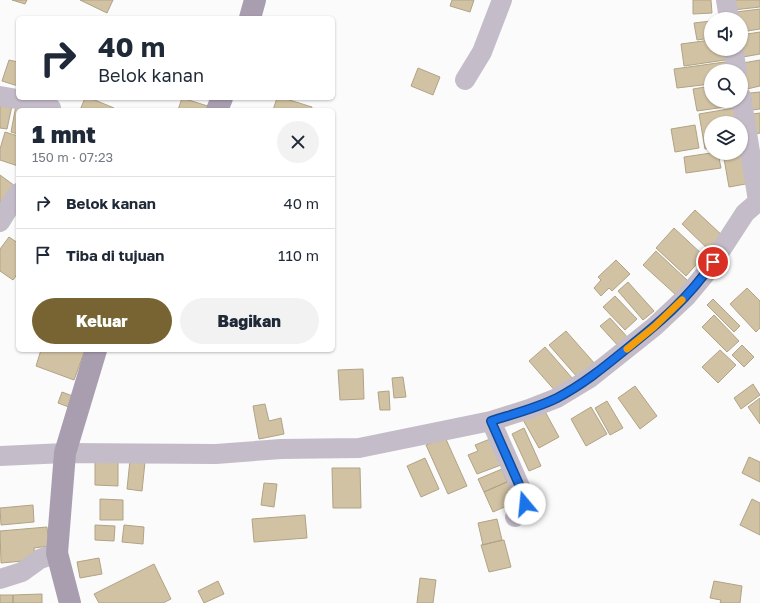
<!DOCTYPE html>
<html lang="id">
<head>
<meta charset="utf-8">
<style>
	:root { --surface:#fff; --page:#f2f2f3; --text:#1f2937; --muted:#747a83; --line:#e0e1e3; --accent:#786433 }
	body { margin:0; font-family:"Golos Text",sans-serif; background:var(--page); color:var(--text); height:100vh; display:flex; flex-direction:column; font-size:15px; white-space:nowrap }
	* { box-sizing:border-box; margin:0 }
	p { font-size:13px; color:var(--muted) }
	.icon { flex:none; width:22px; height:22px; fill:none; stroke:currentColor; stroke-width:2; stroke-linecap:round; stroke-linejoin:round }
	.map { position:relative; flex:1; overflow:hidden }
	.details { position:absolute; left:16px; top:108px; width:319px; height:244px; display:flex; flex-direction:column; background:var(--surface); border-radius:6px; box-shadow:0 1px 3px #0004 }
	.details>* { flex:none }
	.banner { position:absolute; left:16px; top:16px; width:319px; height:84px; border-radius:6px; box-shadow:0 1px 3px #0004; background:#fff; color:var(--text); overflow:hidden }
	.controls { position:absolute; left:704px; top:12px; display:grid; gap:8px }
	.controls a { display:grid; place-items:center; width:44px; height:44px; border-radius:50%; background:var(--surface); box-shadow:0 1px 3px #0004; font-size:20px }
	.pin { position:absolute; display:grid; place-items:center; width:34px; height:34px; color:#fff; margin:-17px; border:2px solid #fff; border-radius:50%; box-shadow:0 1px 4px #0007 }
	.me { position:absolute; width:44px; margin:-22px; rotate:343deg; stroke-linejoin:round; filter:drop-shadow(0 0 3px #0008) }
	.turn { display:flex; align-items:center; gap:14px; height:84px; padding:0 16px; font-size:18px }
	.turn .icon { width:52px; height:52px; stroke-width:2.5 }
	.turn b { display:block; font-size:28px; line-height:34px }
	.round { display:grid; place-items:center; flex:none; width:42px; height:42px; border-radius:21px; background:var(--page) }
	.overview { display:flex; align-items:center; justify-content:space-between; height:68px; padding:0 16px }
	h1 { font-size:24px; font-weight:800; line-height:30px }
	.button { display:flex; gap:8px; margin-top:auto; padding:8px 16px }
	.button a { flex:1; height:46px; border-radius:24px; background:var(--accent); color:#fff; font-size:16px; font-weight:800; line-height:46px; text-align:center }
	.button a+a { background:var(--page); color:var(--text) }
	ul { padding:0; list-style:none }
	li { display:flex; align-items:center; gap:12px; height:52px; padding:0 16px; border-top:1px solid var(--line) }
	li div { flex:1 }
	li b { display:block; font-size:15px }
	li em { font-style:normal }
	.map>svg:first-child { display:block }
	.building { fill:#d0c2a3; stroke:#b1a385 }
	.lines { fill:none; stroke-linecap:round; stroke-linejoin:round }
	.street { stroke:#c4bcc9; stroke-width:20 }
	.secondary { stroke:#a99db0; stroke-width:22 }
	.route-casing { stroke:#114b97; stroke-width:10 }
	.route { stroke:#1a73e8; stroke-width:7 }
	.slow { stroke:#f59e0b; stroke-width:7 }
</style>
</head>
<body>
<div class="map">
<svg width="760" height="603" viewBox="0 0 760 603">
	<rect width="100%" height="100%" fill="#fbfbfb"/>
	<path class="building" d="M12 0H27L25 4Z
		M80 0H113L107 13Z
		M452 0H474L470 12 450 6Z
		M693 0H711L712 13 693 14Z
		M732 0H760V7L733 10Z
		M760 9V29L741 32V19H737L736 12Z
		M711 21V38L697 40 694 23Z
		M760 32V54L743 57 741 35Z
		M711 40V49H730L732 59 684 66 681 44Z
		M9 60 18 62V86L2 81Z
		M760 60V86L747 89 743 63Z
		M732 61 733 71H711V84L677 88 674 69Z
		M418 68 440 77 433 95 411 86Z
		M711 86V101H738L739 105 697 111 693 89Z
		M760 92V109L752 110 750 93Z
		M0 98 13 101 7 129 0 128Z
		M85 98H90L114 108 113 110H80Z
		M182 98 211 107 210 110H178Z
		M277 98H283L312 107 311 110H273Z
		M17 100 42 110H18V134L11 132Z
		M740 107 741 123H711V148L705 149 699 114Z
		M760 113V133L755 134 753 114Z
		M695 125 699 148 675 152 671 129Z
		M5 132 18 136V166L0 160V149Z
		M711 153H718L721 168 686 173 684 157Z
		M723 153H741L751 183 729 187Z
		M0 175 15 186 0 207Z
		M695 210 725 238 712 253 682 224Z
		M674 228 704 256 686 276 656 248Z
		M9 237 18 243V273L13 280 0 271V249Z
		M656 251 688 281 676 295 643 265Z
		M616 260 630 274 612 291 609 288 601 296 594 288 601 280 598 277Z
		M628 282 654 311 643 320 618 291Z
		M747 288 760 301V328L756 332 730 304Z
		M615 296 637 319 625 330 603 307Z
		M713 299 740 326 734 332 707 305Z
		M714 315 739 341 727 352 702 327Z
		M610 318 630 340 621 349 600 326Z
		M566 331 595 364 578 378 549 345Z
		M742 345 754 357 744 367 732 355Z
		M545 347 573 379 557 393 529 361Z
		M41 350H85L74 380 36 366Z
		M720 350 736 365 718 383 702 367Z
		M363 369 364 399 340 400 338 370Z
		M403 377 406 397 394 398 392 378Z
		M753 384 760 395 741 409 734 398Z
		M635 386 657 416 640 429 618 398Z
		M389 391 390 410H380L378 392Z
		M62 392 78 398 74 409 58 403Z
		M760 398V424L748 407Z
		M607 401 623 428 610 435 595 408Z
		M265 404 269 421 281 418 284 434 259 439 253 406Z
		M542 406 559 437 539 448 522 418Z
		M591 407 607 434 586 446 571 419Z
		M524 428 541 466 529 471 512 434Z
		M445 437 467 486 448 494 426 445Z
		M490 439 501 465 477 474 468 455 478 451 475 445Z
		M749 457 760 462V482L742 473Z
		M425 458 439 489 421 497 407 466Z
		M130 460 145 462 142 491 127 489Z
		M95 461 118 462V486L95 485Z
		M332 468H360L361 508H333Z
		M502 469 507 482 484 492 478 479Z
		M511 480 520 500 493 512 484 492Z
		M264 483 277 484 274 507 261 505Z
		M100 499 123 500V520H100Z
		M752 499 760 503V535L740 525Z
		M33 505 34 522 1 525 0 508Z
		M305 515 307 538 254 542 252 519Z
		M497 519 502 540 483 545 478 523Z
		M95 525 115 526 114 541 95 540Z
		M124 525 144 527 143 544 122 542Z
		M47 527 49 546 34 548 35 560 1 563 0 531Z
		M504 540 511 567 489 572 481 545Z
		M99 558 102 574 80 578 77 562Z
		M154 564 171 599 163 603H99L94 594Z
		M420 578 436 580 433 603H417Z
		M218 581 224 594 204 603 198 591Z
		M714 581 742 586 740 603H720L721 600 710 598Z
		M42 594V603H13V595Z
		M0 595H13V603H0Z"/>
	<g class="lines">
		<path class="street" d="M726 0 729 19
			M733 49 737 71
			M465 80 482 52 502 0
			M0 96 46 104 51 108V110
			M741 96 758 201
			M0 222 18 193
			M491 421 525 498V504L515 517
			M0 456 65 453 216 454 281 449 359 448 491 421 529 409 557 398 590 378 654 327 686 297 706 273 745 213 760 200
			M0 579 22 572 40 559 57 553"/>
		<path class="secondary" d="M250 18 255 0
			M217 110 222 98
			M70 603 57 553 65 453 96 350"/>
	</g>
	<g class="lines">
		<defs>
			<path id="route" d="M525 504V498L491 421C513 414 537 408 557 398 582 385 603 368 625 350 658 324 690 297 713 262"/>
		</defs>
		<use href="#route" class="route-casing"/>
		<use href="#route" class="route"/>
		<path class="slow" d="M627 349 654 327 682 300"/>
	</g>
</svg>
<div class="controls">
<a><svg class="icon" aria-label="sound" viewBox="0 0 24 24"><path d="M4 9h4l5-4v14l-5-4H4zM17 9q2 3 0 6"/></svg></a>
<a><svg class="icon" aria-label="search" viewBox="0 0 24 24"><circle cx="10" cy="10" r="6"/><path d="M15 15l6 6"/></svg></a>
<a><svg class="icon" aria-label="layers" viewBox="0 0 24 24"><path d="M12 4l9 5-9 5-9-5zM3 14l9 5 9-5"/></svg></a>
</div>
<div class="pin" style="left:713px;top:262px;background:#d93025"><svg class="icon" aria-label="arrive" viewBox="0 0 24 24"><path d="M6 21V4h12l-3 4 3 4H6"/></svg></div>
<svg class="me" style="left:525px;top:504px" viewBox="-20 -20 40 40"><circle r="19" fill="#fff"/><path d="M0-13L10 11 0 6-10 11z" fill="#1a73e8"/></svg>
<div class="banner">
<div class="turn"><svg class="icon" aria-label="right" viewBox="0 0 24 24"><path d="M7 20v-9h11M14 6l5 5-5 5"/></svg><div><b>40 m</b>Belok kanan</div></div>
</div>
<section class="details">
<div class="overview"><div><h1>1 mnt</h1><p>150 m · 07:23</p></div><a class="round"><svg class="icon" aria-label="close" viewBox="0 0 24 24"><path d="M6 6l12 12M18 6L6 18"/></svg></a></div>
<ul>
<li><svg class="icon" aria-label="right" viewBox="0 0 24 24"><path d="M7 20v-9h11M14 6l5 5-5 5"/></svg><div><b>Belok kanan</b></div><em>40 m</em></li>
<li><svg class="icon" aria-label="arrive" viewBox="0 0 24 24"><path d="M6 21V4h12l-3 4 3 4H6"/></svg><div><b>Tiba di tujuan</b></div><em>110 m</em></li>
</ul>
<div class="button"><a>Keluar</a><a>Bagikan</a></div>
</section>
</div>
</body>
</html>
